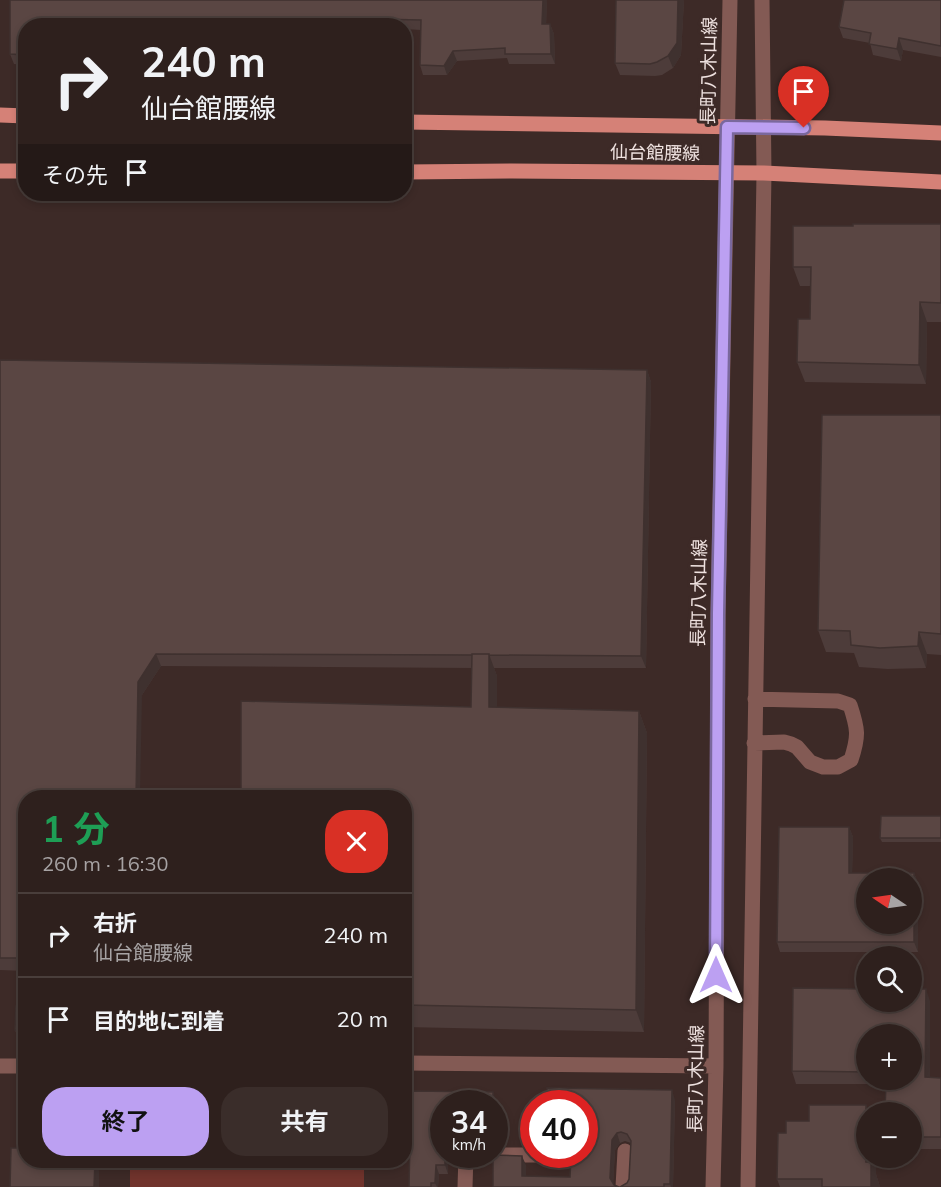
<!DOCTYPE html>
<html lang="ja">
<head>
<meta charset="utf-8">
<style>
	:root { --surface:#2e201d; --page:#3a2d2a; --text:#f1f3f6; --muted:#a7a3a4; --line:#493e3b; --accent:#bca0f2 }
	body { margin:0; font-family:Mulish,"Noto Sans JP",sans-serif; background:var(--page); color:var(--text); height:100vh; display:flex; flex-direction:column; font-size:22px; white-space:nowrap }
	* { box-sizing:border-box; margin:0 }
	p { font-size:20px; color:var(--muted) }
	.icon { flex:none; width:33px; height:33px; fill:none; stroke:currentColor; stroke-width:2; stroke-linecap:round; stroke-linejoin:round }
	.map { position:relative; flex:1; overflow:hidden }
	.sheet { position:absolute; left:18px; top:790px; width:394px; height:378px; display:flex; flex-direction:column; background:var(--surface); border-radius:24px; box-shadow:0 3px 9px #0003,0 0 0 2px var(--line) }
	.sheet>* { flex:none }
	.guide { position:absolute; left:18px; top:18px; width:394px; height:183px; border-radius:24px; box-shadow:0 3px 9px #0003,0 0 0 2px var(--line); background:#2e201d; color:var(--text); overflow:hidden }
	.needle { width:39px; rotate:283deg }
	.controls { position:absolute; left:856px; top:868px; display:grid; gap:12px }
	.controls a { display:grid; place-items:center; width:66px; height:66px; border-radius:50%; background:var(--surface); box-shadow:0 3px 9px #0003,0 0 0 2px var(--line); font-size:30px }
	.speed { position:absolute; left:430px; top:1090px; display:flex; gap:12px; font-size:30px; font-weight:700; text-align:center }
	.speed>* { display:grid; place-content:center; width:78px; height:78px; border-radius:50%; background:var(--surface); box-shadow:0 3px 9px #0003,0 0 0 2px var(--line); line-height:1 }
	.speed small { font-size:15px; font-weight:400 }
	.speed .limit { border:9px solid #d22; background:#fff; color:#111 }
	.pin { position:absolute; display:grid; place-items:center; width:51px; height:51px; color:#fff; margin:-62px -26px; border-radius:50% 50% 50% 0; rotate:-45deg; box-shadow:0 0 6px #0007 }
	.pin .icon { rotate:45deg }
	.me { position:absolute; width:66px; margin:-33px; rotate:0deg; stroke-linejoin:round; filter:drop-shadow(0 0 4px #0008) }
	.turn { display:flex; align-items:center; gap:21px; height:126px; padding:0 24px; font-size:27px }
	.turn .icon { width:78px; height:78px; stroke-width:2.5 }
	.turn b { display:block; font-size:42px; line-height:51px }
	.then { display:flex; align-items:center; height:57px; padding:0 24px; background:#0003; gap:12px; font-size:22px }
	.round { display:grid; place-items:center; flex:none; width:63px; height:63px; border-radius:24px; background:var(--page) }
	.summary { display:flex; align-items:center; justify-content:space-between; height:102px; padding:0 24px }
	h1 { font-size:36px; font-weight:700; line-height:45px; color:#1e9e55 }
	.action { display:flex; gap:12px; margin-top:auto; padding:12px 24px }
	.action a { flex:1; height:69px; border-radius:24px; background:var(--accent); color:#111; font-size:24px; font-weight:700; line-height:69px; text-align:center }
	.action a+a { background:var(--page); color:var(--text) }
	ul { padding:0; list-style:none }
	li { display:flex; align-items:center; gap:18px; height:84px; padding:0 24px; border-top:2px solid var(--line) }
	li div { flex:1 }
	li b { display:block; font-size:22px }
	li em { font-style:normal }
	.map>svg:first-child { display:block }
	.green { fill:#70332c }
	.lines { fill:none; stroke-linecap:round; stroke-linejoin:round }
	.minor { stroke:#835a54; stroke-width:15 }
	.major { stroke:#d58177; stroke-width:15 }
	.wall { fill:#4d3c3a; fill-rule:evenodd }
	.shaded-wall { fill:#3f312f }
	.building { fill:#5a4643; stroke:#3f312f; stroke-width:1.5; fill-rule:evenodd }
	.route-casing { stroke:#7a689d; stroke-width:15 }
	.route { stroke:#bca0f2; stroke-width:10 }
	.labels { text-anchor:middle; stroke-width:6; stroke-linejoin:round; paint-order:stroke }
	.street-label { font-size:18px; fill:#efe2e0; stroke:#3d2a27 }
</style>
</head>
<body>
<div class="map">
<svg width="941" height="1187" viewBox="0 0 941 1187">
	<rect width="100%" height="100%" fill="#3d2a27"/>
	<path class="green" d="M130 1161H364V1187H130Z"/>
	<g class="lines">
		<path class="minor" d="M754 743 784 742 791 744 797 747 810 762 823 767H838L851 760C859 736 858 729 850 705L838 701 755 699
			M405 1063 716 1066
			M0 1066H26
			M495 1155H534
			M534 1155H564
			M465 1187 466 1155
			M623 1187 625 1151
			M713 1187 716 1066 718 614 730 0
			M748 1187 764 173 762 0"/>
		<path class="major" d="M0 115 26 116
			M405 122 825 128 941 133
			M0 171H26
			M405 172 512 171 764 173 941 182"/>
	</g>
	<path class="wall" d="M10 0H547L546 24H550L554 34 555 64H509L507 58 457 61 447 75H423L420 65 421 30 405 29V26H26V65L14 64 10 54Z
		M616 0H684L681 55 673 68 662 75 655 76 620 75 615 63Z
		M941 0V57L903 50 901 61 873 55 870 43 843 38 839 27Z
		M941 224V322H927L926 384 805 382 797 362 810 319V286H800L793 267 853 226Z
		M0 360 647 370 651 382 646 668H494L497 676V707L639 711 647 733 644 1032 405 1027V798L471 707 472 668 161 666 142 695 26 798V971L0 970Z
		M941 415V655L927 654 926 668 888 669 859 667 854 653 826 652 818 630Z
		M941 816V842H882L880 838Z
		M849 827 853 837 852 873H914L918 883V952H780L777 942Z
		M930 1001V1078H941V1149H912V1113L886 1084H796L792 1071ZM867 1035 912 1080H867Z
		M26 1006V1038H18L15 1030Z
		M411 1091 496 1100 495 1139V1104H444V1155H448V1174H439L438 1187H409Z
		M675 1100 673 1187H620L627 1183 629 1179 631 1143 625 1141 620 1143 615 1150 613 1185 493 1187 526 1165V1176L570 1177 585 1104Z
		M866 1105 869 1113H867V1158H876V1174L880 1187H780L777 1179 809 1121Z"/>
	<path class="shaded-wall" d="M543 0H547L546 34 542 24Z
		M678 0H684L681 55 673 68 668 56Z
		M550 24 554 34 555 64 551 54Z
		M899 38 903 50 901 61 897 49Z
		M453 51 457 61 447 75 444 66Z
		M920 302 927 322 926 384 919 365Z
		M647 370 651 382 646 668 641 656Z
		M919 632 927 654 926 668 918 646Z
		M156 654 161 666 142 695 140 798H136L138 682Z
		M489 654 497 676V729L489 707Z
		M639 711 647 733 644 1032 636 1010Z
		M849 827 853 837 852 883 849 873Z
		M914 873 918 883V952L914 942Z
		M926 989 930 1001V1090L925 1077Z
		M672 1090 675 1100 673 1187H671L670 1184Z
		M493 1092 496 1100 495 1139V1104H493Z
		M866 1105 869 1113H867V1158H876V1174L880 1187H871L866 1162Z
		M617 1133 620 1143 615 1150 613 1187 610 1178 612 1140Z
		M445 1155H448V1174L445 1165Z
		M522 1156 526 1165V1185L522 1176Z
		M95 1161H96L99 1171V1187H94Z
		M436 1165 439 1174 438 1187H437L435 1183Z"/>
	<path class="building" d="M10 0H543L542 24H550L551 54H505V48L453 51 444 66 420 65 421 20 326 18V26H26V55L10 54Z
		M616 0H678L677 43 668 56 657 62 650 64 615 63Z
		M844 0H941V46L899 38 897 49 869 44 871 33 839 27Z
		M853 224H941V303L920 302 919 365 797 362 798 319H810L811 267H793V226H853Z
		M0 360 647 370 641 656 489 655V654H472V655L156 654 138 682 136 798H26V958H0Z
		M822 415H941V634L919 632 918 646 880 648 851 645 850 631 818 630Z
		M472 654H489V707L639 711 636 1010 405 1005V798H241V701L471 707Z
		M881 816H941V838H880Z
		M779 827H849V873H914V942H777ZM867 879H912V924H867Z
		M793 988 867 989V1002H912V989H926L925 1077 941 1078V1137H912V1113H885L886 1080H912V1035H867V1072L792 1071Z
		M16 1006H26V1030H15Z
		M547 1088 672 1090 670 1184H664V1187H620L627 1183 629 1179 631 1141 627 1134 621 1132 617 1133 612 1140 610 1178 614 1185 619 1187H493V1155L522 1156V1176L570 1177 571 1155H585V1104H547Z
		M411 1091 493 1092V1104H444V1155H445V1165H436L435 1183H431V1187H409Z
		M809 1105H866V1162H871V1187H822V1179H777L778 1133H786V1121H809Z
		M22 1134H26V1161H95L94 1187H10L11 1148H22Z"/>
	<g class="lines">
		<defs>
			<path id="route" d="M716 975 718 614 727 127 804 128"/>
		</defs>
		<use href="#route" class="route-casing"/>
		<use href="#route" class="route"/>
	</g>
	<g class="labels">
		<g class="street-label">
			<text transform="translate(709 71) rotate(-89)" y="6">長町八木山線</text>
			<text transform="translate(655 153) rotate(1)" y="6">仙台館腰線</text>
			<text transform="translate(699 593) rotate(-89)" y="6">長町八木山線</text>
			<text transform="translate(696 1079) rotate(-89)" y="6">長町八木山線</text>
		</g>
	</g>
</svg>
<div class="controls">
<a><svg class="needle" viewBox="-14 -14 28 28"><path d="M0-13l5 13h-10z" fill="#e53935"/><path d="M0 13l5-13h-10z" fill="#a7a3a4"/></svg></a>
<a><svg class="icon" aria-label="search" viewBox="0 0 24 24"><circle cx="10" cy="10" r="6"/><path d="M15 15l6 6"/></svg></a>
<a>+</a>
<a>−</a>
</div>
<div class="speed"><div>34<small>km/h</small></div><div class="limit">40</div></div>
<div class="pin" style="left:804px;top:128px;background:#d93025"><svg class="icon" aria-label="arrive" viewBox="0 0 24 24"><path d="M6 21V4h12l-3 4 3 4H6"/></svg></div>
<svg class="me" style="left:716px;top:975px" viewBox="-20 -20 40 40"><path d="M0-17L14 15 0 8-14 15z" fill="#bca0f2" stroke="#fff" stroke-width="4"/></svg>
<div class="guide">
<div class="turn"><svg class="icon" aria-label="right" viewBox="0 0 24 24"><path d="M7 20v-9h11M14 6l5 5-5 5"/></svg><div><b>240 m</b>仙台館腰線</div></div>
<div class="then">その先<svg class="icon" aria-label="arrive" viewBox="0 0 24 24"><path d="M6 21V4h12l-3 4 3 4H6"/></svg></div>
</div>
<section class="sheet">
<div class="summary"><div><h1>1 分</h1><p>260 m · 16:30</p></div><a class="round" style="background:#d93025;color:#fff"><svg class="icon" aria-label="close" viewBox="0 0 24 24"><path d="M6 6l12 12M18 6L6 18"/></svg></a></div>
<ul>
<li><svg class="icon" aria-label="right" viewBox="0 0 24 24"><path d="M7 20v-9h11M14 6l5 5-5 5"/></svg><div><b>右折</b><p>仙台館腰線</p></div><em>240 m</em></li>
<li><svg class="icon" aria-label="arrive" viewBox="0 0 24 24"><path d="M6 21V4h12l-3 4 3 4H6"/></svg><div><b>目的地に到着</b></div><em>20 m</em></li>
</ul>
<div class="action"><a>終了</a><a>共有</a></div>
</section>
</div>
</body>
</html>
